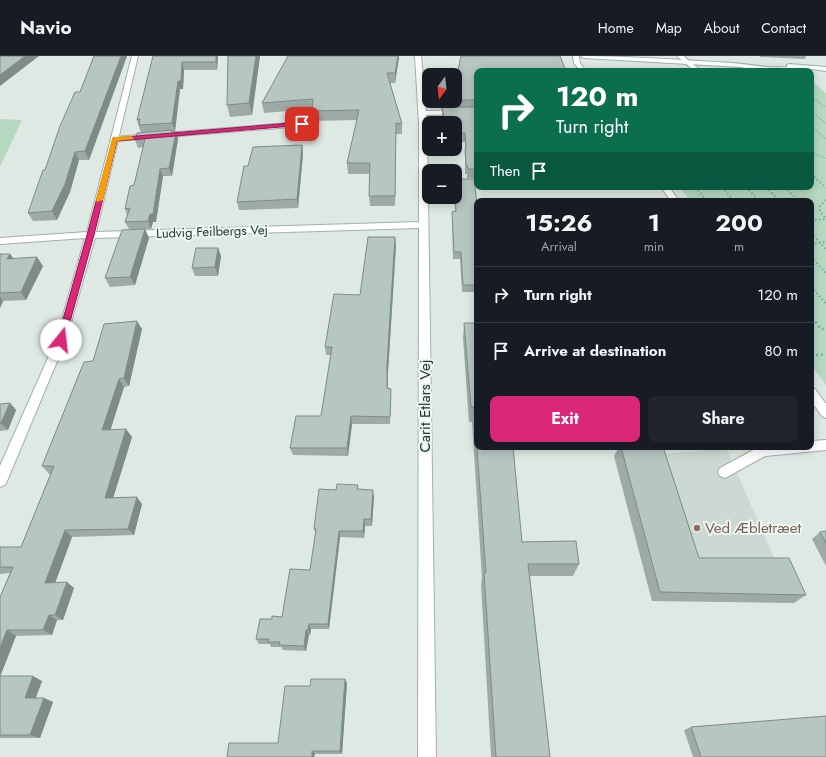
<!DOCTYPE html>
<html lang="en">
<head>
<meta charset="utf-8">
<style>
	:root { --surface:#171b24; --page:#20242c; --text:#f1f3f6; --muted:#9ea1a6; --line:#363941; --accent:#db2777 }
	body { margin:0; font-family:Jost,sans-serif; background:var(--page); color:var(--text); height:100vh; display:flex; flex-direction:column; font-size:15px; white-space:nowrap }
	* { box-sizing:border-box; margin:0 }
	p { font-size:13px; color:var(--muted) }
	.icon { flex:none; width:22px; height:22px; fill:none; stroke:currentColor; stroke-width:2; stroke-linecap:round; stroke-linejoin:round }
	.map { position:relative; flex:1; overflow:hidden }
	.details { position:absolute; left:474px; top:142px; width:340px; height:252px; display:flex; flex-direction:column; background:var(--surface); border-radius:8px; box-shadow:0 2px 10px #0003 }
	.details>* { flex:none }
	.hud { position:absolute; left:474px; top:12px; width:340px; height:122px; border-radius:8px; box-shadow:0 2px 10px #0003; background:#0b6e4f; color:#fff; overflow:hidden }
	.needle { width:26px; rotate:195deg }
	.fabs { position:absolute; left:422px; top:12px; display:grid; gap:8px }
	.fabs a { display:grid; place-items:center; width:40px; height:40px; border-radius:8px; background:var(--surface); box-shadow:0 2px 10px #0003; font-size:20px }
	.pin { position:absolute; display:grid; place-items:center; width:34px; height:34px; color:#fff; margin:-17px; border-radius:8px; box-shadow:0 2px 6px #0006 }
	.me { position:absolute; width:44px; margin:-22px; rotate:16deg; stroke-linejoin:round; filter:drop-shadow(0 0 3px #0008) }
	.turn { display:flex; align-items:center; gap:14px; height:84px; padding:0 16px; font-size:18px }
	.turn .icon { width:52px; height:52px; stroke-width:2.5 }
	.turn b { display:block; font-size:28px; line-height:34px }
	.then { display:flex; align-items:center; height:38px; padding:0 16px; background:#0003; gap:8px; font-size:15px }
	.eta { display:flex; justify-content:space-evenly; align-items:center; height:68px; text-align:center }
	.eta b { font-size:24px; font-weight:700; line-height:28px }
	.button { display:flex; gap:8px; margin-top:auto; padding:8px 16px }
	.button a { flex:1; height:46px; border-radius:8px; background:var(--accent); color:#fff; font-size:16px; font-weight:700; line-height:46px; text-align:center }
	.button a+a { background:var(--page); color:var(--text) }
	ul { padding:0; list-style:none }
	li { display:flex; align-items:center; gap:12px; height:56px; padding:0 16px; border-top:1px solid var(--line) }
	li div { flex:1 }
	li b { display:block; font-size:15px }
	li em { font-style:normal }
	header { display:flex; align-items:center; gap:24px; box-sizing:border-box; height:56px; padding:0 20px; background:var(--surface); border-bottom:1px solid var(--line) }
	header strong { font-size:19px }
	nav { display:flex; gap:22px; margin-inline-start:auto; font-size:14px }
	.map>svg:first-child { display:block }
	.built { fill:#ccd9d3 }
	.green { fill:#b6dac1 }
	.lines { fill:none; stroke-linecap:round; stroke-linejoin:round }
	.lane-casing { stroke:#a1b0ab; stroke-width:2 }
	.street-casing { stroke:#a1b0ab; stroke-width:2 }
	.secondary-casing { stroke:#9db4ad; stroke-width:2 }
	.path-far2 { stroke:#7fac9f; stroke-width:1.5; stroke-dasharray:1 2; stroke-linecap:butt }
	.path-far1 { stroke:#7fac9f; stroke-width:2; stroke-dasharray:1.5 2.5; stroke-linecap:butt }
	.path { stroke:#7fac9f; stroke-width:2.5; stroke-dasharray:2 3; stroke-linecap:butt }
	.lane { fill:#fff; fill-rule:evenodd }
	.street { fill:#fff; fill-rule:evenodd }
	.secondary { fill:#fff; fill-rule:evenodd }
	.wall { fill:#9daaa5 }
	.shaded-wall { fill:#7f8b86 }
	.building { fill:#b6c6c0; stroke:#7f8b86 }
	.route { fill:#db2777; stroke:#8e194d }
	.slow { fill:#f59e0b }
	.education-dot { fill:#8d6e63; stroke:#eef6f2; stroke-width:1.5 }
	.labels { text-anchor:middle; stroke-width:4; stroke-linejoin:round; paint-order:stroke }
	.far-street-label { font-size:13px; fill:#203832; stroke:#eef6f2 }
	.street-label { font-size:15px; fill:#203832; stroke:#eef6f2 }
	.education-label { font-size:15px; fill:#785e54; stroke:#eef6f2; text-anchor:start }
</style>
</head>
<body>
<header>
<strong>Navio</strong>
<nav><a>Home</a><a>Map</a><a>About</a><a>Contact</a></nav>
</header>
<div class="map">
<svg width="826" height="701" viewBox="0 0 826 701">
	<rect width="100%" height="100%" fill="#dee9e4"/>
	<path class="built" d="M726 392 794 547 652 545 614 400 656 399Z"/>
	<path class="green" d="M811 25 826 37V329L811 309V145H690L680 131H811Z
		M0 63 22 64 0 111Z"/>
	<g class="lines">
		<defs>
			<path id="lane" d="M685 5H689L702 15H695L685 7Z
				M477 54V58L422 59 418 57 422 55Z
				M302 66H305V70L115 85 111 83 115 81Z
				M826 384V394L765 400 725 422 720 420 718 416 720 412 759 391H811V385Z"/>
			<path id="street" d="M132 0H138L96 176 419 166V66L415 0H421L427 66 436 701H418L419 172 95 182 66 284 7 425 5 429 0 431V410L56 284 85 182 0 188V182L87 176Z
				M573 0H579L580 7 586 15H580L574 7Z
				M677 0H684L690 6 685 7Z
				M661 131H669L679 145H671Z
				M811 331 815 333 826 348V362L822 360 811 345Z"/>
			<path id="secondary" d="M581 0C631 0 681 4 732 7 750 8 767 13 787 11V9L789 8 826 11V15C818 14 809 12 800 13 779 14 762 16 740 11L584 2Z"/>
		</defs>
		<use href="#lane" class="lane-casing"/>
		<use href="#street" class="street-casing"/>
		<use href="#secondary" class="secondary-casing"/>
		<path class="path-far2" d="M811 44H816L826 52
			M811 56 826 67
			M811 70 826 83
			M811 97 826 102"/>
		<path class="path-far1" d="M811 118 826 132
			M695 131 707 145
			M722 131 734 145
			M746 131 759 145
			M766 131 780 145
			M785 131 797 144 789 145
			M826 144 820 150V155L826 163
			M811 164 826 163
			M811 177 826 193
			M811 188 826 186
			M811 201 826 217
			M811 231 826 248
			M811 261 813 263"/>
		<path class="path" d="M812 262 821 273H826
			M811 300 826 298"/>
		<use href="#lane" class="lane"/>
		<use href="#street" class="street"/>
		<use href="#secondary" class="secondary"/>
	</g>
	<path class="wall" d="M94 0H127L89 104H79L70 136 57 164 33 165 28 157 45 114 80 36Z
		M153 0H218L217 14H184L183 33H180L175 75H172V76H176L178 83 172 120H163L156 166H153L151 173H129L125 166 127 159 125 153 134 129 143 91 138 92 135 84 141 77 137 64Z
		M260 0 252 59 230 61 227 49Z
		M288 0H399L395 27H390L402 68V78H396L395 150H370L369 140 370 118H348L347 107 357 64 313 65 312 53 264 57 262 47Z
		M760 0H806L805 3 760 1Z
		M477 15V122H467V118H465V86H455V67H443L442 60V53H441L440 45H455V20Z
		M302 89 303 98 298 152 239 154 237 146Z
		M454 141 477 147V236H462L460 203H453L452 163V156L455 155Z
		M145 173 149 182 135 229 110 231 105 222Z
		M396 189 388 316V332L391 340 390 368H352L348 400 293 399 290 392 321 360 331 299H326L325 291Z
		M218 192 221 200 218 220H195L192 212Z
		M0 198H10L13 202 43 210 26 244 3 245 0 252Z
		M464 267 522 486 579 508 573 520H530L550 701H491L481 529 482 522 472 366H469L463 282Z
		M142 273 129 330 124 331 110 374 132 381 113 442 142 448 134 479 72 481 55 527 74 532 63 564H57L52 579 16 580 0 620 42 625 36 642H44L53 646 40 682H0V541L10 517 0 518V491H21L51 418H49L42 410 93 305Z
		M10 347 16 354 8 374 0 375V348Z
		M619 391H663L699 502 806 539 794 547 652 545 614 400Z
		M358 429V433L374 441 372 470H365L364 482 340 481 329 573H311L310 579H309L306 595 283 594 281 591H271L270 588H259L256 583 272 563 282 561 310 514 316 479 314 473 336 434Z
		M826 475V510L812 483 820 476Z
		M347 627 342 698H315L314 701H227L278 687 310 630Z
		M691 671 826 701H693L684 674Z"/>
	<path class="shaded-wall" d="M25 0H39L0 30V19Z
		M121 0H127L89 104 85 95Z
		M216 0H218L217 14 216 6Z
		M256 0H260L252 59 249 47Z
		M398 0H399V2L395 27V17Z
		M182 6 184 14 183 33H180L175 75 172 67 178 25Z
		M396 67V78L395 150V140Z
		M176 76 178 83 172 120 169 112Z
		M302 89 303 98 298 152 297 143Z
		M75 96 79 104 70 136 57 164 52 155Z
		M160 113 163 120 156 166H153L151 173 148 165Z
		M145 173 149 182 135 229 130 221Z
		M395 181 396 189 388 316V340L387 308Z
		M218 192 221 200 218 220 215 211Z
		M10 198 16 206 7 203Z
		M37 201 43 210 26 244 21 236Z
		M0 241 3 245 0 252Z
		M137 265 142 273 129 330 124 322Z
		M119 323 124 331 108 382 102 374Z
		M10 347 16 354 8 374 1 367Z
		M351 360 352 368 348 400 347 392Z
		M126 373 132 381 111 449 105 442Z
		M373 434 374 441 372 470 371 463Z
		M137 441 142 448 134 479 128 473Z
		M364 463 365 470 364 482 363 475Z
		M65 474 72 481 53 533 45 527Z
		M339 475 340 481 329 573 328 568Z
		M67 526 74 532 63 564 55 559Z
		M49 559 57 564 52 579 43 574Z
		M309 568 311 573 310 579 308 574Z
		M7 574 16 580 0 621V592Z
		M306 574 309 579 306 595 304 590Z
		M33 620 42 625 34 646 25 642Z
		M345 623 347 627 342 698 340 695Z
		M44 642 53 646 40 682 30 679Z
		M312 695 315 698 314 701H312Z"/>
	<path class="building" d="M0 0H25L0 19Z
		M94 0H121L85 95 75 96 65 128 52 155 28 157 43 114H45L60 70 75 36H80Z
		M153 0H216V6H182L181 25H178L172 67 139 69 140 63 137 64Z
		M228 0H256L249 47 227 49Z
		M288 0H398L395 17H387L402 68 396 67 395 140H369L370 107H347L359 54 312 55 313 43 262 47Z
		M461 0H560L566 15H477V44H455V20H457Z
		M442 51H477V113H468L467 109H466L465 93H466L465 77H455V67H445Z
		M172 74 171 76H176L169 112 160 113 153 158H150L148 165 125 166 130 152 125 153 130 130 134 129 145 83 135 84 137 77Z
		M302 89 297 143 237 146 244 110H248L253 91Z
		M455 123H474L477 147V229H463L461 196H454L452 156 456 155 455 140Z
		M145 173 130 221 105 222 122 174Z
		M368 181H395L387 308V332L391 333 390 361 351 360 347 392H290L296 360H321L332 291H325L334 238 360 239Z
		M196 192H218L215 211 192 212Z
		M0 198H10L7 203 37 201 21 236 0 237Z
		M137 265 124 322 119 323 102 374 126 373 105 442 137 441 128 473 65 474 45 527 67 526 55 559H49L43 574H7L0 592V541L13 511H0V491H21L54 410H42L84 306 93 305 104 268Z
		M464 267H477V391H513L522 486 576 485 579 508H528L550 701H496L484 517H486L474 351H471Z
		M10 347 1 367H0V348Z
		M621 391H663L699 502H789L806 539 660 536Z
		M337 428 358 429 357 433 373 434 371 463H364L363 475H339L328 568H309L308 574H306L304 590 279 589 280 586H268L269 583H256L260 563H272V560L282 561 290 513 310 514 316 473H314L319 433 336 434Z
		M826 475V487L820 476Z
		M0 620H33L25 642H44L30 679H0Z
		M311 623H345L340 695H312V701H227L229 687H278L285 630H310Z
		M826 660V701H701L691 671Z"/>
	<path class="route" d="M302 66 305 68 304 69 117 85 94 179 65 284 64 286H58L57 284 87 179 113 82Z"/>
	<path class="slow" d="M131 80 134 82 133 83 117 85 103 144 97 146 96 144 112 83 115 81Z"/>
	<circle class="education-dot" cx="697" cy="472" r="4"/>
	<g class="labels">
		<g class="far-street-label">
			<text transform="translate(212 175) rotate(-2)" y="5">Ludvig Feilbergs Vej</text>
		</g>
		<g class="street-label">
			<text transform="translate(425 350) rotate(-90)" y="5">Carit Etlars Vej</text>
		</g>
		<g class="education-label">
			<text x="705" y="477">Ved Æbletræet</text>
		</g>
	</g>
</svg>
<div class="fabs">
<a><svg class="needle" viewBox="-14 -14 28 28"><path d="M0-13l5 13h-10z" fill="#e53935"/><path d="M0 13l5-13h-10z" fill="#9ea1a6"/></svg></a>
<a>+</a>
<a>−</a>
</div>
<div class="pin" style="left:302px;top:68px;background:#d93025"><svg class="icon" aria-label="arrive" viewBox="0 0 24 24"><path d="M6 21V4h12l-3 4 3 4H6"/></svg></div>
<svg class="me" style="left:61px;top:284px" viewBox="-20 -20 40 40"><circle r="19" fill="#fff"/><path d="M0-13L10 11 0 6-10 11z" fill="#db2777"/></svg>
<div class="hud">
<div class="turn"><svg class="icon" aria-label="right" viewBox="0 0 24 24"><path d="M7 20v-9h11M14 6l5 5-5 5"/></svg><div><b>120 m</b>Turn right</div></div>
<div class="then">Then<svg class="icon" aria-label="arrive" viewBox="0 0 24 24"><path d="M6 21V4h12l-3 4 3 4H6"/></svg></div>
</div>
<section class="details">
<div class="eta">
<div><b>15:26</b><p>Arrival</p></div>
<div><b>1</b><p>min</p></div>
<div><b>200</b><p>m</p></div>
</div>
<ul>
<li><svg class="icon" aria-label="right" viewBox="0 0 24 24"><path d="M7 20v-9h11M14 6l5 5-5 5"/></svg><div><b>Turn right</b></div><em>120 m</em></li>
<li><svg class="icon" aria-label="arrive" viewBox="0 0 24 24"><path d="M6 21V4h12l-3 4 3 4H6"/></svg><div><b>Arrive at destination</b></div><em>80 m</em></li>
</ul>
<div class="button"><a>Exit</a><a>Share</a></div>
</section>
</div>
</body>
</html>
